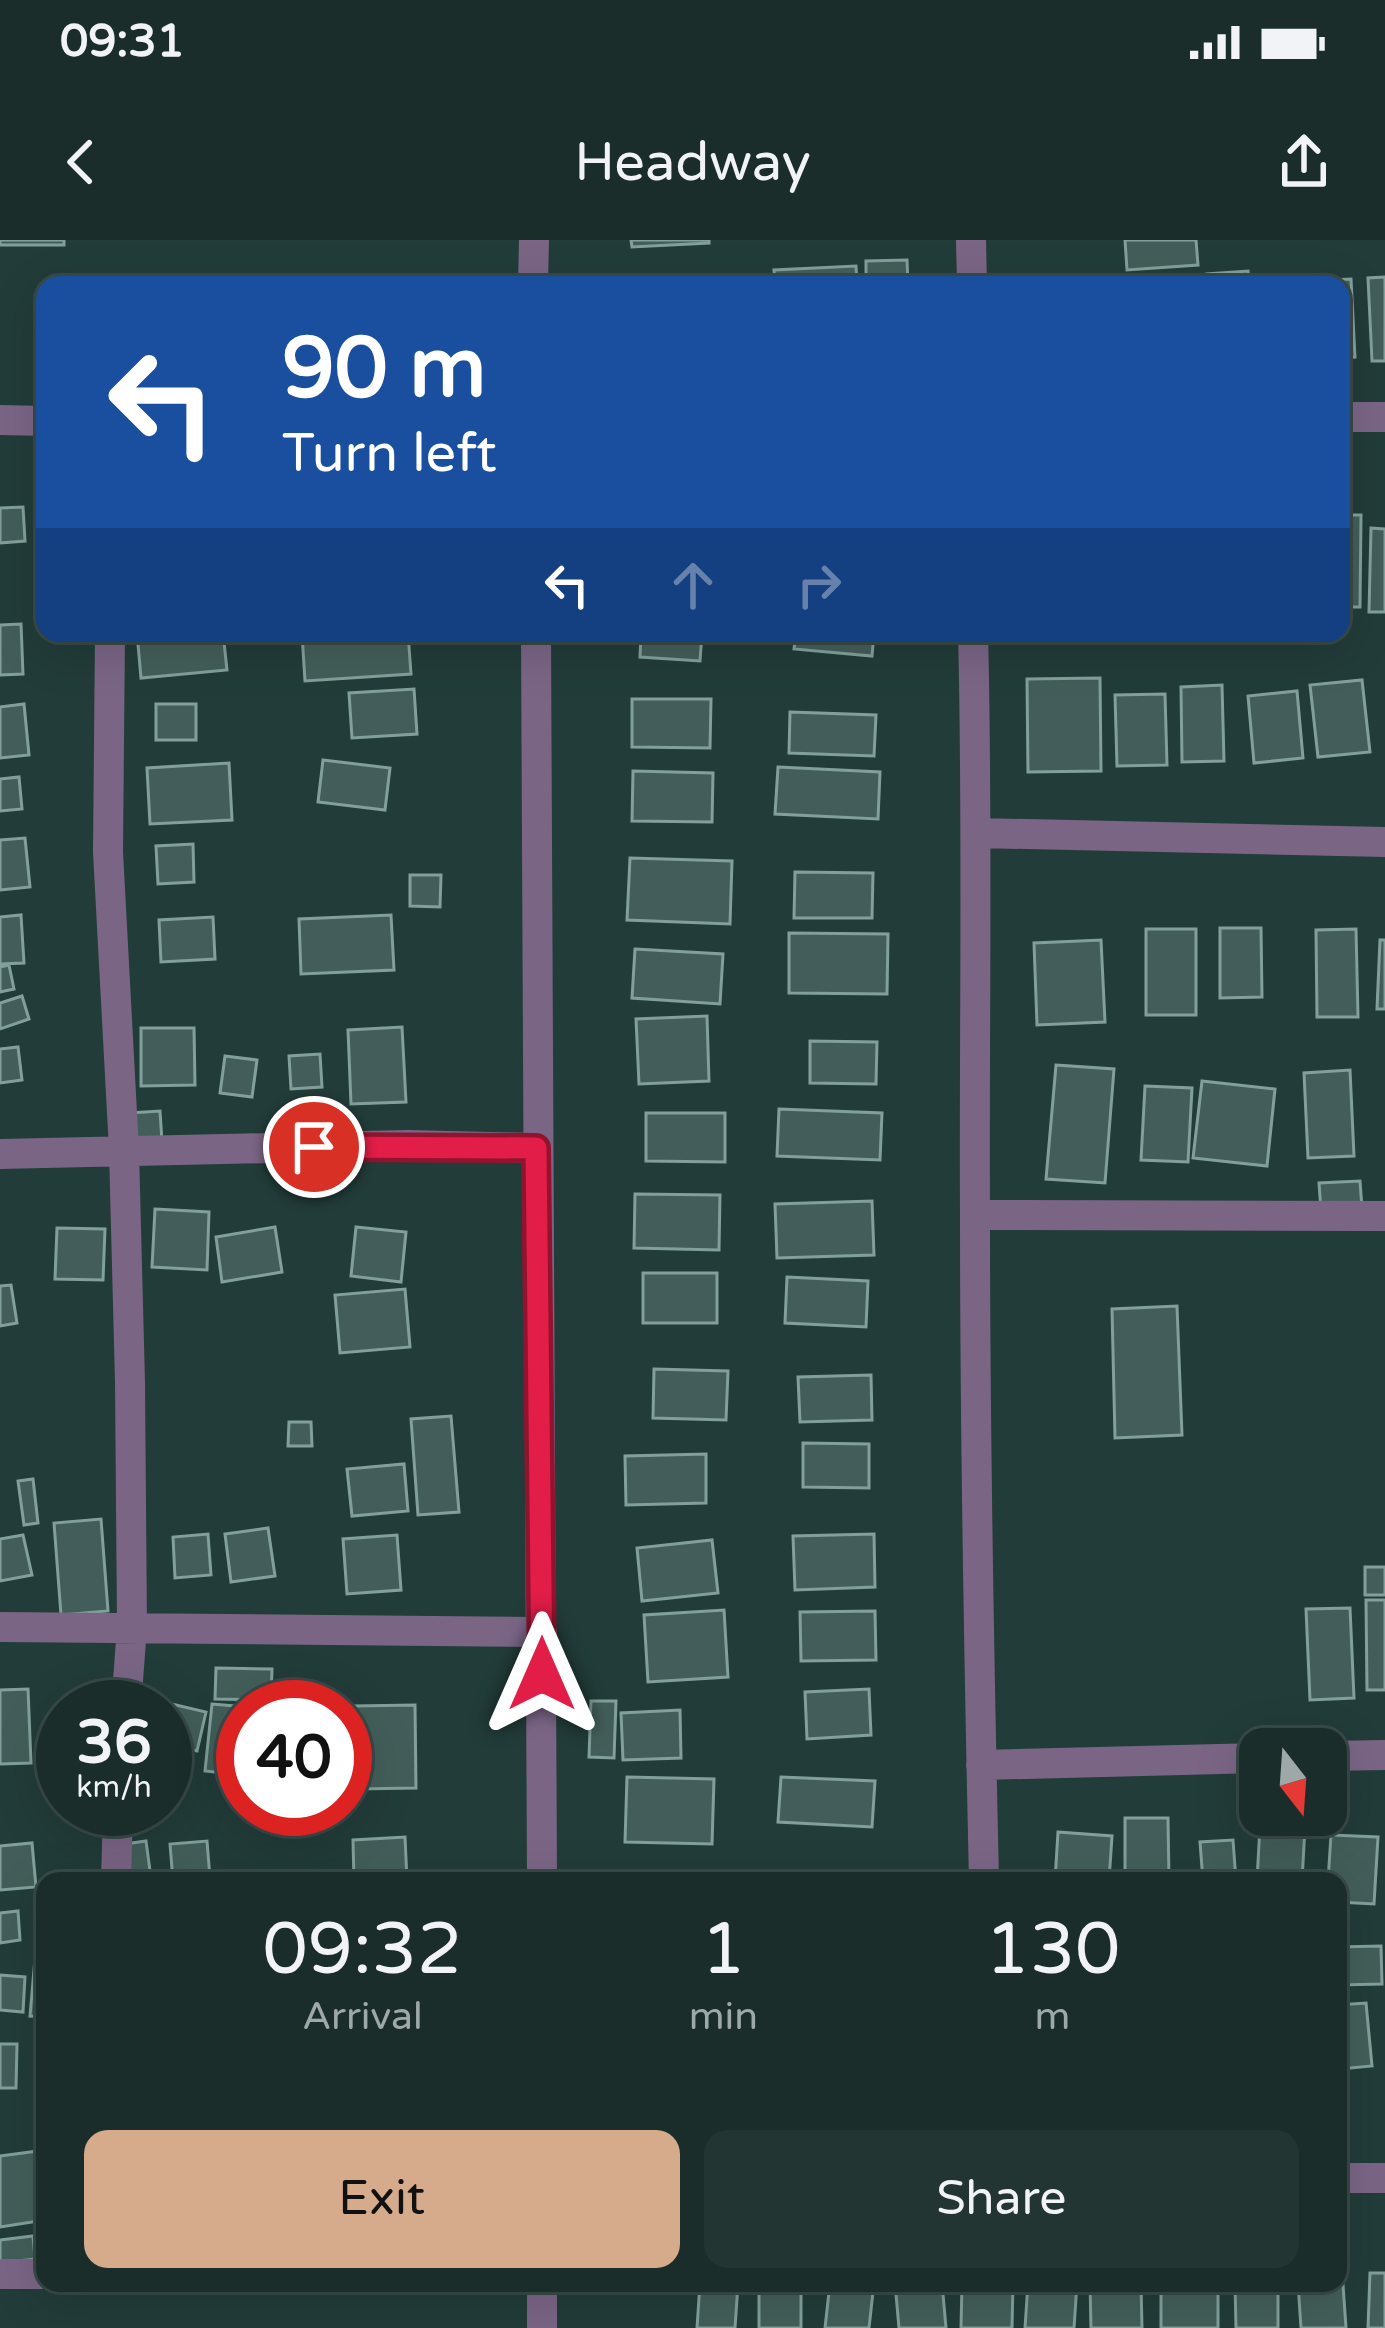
<!DOCTYPE html>
<html lang="en">
<head>
<meta charset="utf-8">
<style>
	:root { --surface:#1a2d2b; --page:#233533; --text:#f1f3f6; --muted:#9fa8a9; --line:#384947; --accent:#d6ab8b }
	body { margin:0; font-family:"Varela Round",sans-serif; background:var(--page); color:var(--text); height:100vh; display:flex; flex-direction:column; font-size:45px; white-space:nowrap }
	* { box-sizing:border-box; margin:0 }
	p { font-size:39px; color:var(--muted) }
	.icon { flex:none; width:66px; height:66px; fill:none; stroke:currentColor; stroke-width:2; stroke-linecap:round; stroke-linejoin:round }
	.map { position:relative; flex:1; overflow:hidden }
	.sheet { position:absolute; left:36px; top:1632px; width:1311px; height:420px; display:flex; flex-direction:column; background:var(--surface); border-radius:24px; box-shadow:0 12px 48px #0002,0 0 0 3px var(--line) }
	.sheet>* { flex:none }
	.banner { position:absolute; left:36px; top:36px; width:1314px; height:366px; border-radius:24px; box-shadow:0 12px 48px #0002,0 0 0 3px var(--line); background:#1a4fa0; color:#fff; overflow:hidden }
	.needle { width:78px; rotate:163deg }
	.controls { position:absolute; left:1239px; top:1488px; display:grid; gap:24px }
	.controls a { display:grid; place-items:center; width:108px; height:108px; border-radius:24px; background:var(--surface); box-shadow:0 12px 48px #0002,0 0 0 3px var(--line); font-size:60px }
	.speed { position:absolute; left:36px; top:1440px; display:flex; gap:24px; font-size:60px; font-weight:700; text-align:center }
	.speed>* { display:grid; place-content:center; width:156px; height:156px; border-radius:50%; background:var(--surface); box-shadow:0 12px 48px #0002,0 0 0 3px var(--line); line-height:1 }
	.speed small { font-size:30px; font-weight:400 }
	.speed .limit { border:18px solid #d22; background:#fff; color:#111 }
	.pin { position:absolute; display:grid; place-items:center; width:102px; height:102px; color:#fff; margin:-51px; border:6px solid #fff; border-radius:50%; box-shadow:0 3px 12px #0007 }
	.me { position:absolute; width:132px; margin:-66px; rotate:0deg; stroke-linejoin:round; filter:drop-shadow(0 0 9px #0008) }
	.turn { display:flex; align-items:center; gap:42px; height:252px; padding:0 48px; font-size:54px }
	.turn .icon { width:156px; height:156px; stroke-width:2.5 }
	.turn b { display:block; font-size:84px; line-height:102px }
	.lanes { display:flex; align-items:center; height:114px; padding:0 48px; background:#0003; justify-content:center; gap:60px; direction:ltr }
	.lanes .off { opacity:.35 }
	.eta { display:flex; justify-content:space-evenly; align-items:center; height:204px; text-align:center }
	.eta b { font-size:72px; font-weight:600; line-height:84px }
	.button { display:flex; gap:24px; margin-top:auto; padding:24px 48px }
	.button a { flex:1; height:138px; border-radius:24px; background:var(--accent); color:#111; font-size:48px; font-weight:600; line-height:138px; text-align:center }
	.button a+a { background:var(--page); color:var(--text) }
	.status { display:flex; justify-content:space-between; align-items:center; height:84px; padding:0 60px; background:var(--surface); direction:ltr }
	.status svg { height:33px; fill:currentColor }
	header { display:flex; justify-content:space-between; align-items:center; height:156px; padding:0 48px; background:var(--surface); font-size:54px; font-weight:600 }
	.map>svg:first-child { display:block }
	.building { fill:#435e5a; stroke:#82a09b; stroke-width:3 }
	.lines { fill:none; stroke-linecap:round; stroke-linejoin:round }
	.minor { stroke:#7a6585; stroke-width:30 }
	.tertiary { stroke:#7a6585; stroke-width:30 }
	.route-casing { stroke:#92132f; stroke-width:30 }
	.route { stroke:#e11d48; stroke-width:21 }
</style>
</head>
<body>
<div class="status"><b>09:31</b><svg viewBox="0 0 49 12"><path d="M0 12V9h3v3zM5 12V6h3v6zM10 12V3h3v9zM15 12V0h3v12zM26 1h20v11H26zM47 4h2v5h-2z"/></svg></div>
<header><svg class="icon" aria-label="back" viewBox="0 0 24 24"><path d="M15 5l-7 7 7 7"/></svg>Headway<svg class="icon" aria-label="share" viewBox="0 0 24 24"><path d="M12 15V3M7 8l5-5 5 5M5 13v7h14v-7"/></svg></header>
<div class="map">
<svg width="1385" height="2088" viewBox="0 0 1385 2088">
	<rect width="100%" height="100%" fill="#223c39"/>
	<path class="building" d="M0 0H64V5H0Z
		M631 0H709V3L632 7Z
		M1125 0H1196L1198 25 1127 30Z
		M907 20 908 45H866V21Z
		M856 26 857 45H775L774 30Z
		M1248 31 1249 45H1208L1207 34Z
		M1035 35 1092 36V45H1035Z
		M616 37H720V45H615Z
		M1189 37V45H1140V41Z
		M1385 37V121H1372L1368 38Z
		M1351 39 1355 117 1341 118V45H1303V41Z
		M23 267 25 301 0 303V268Z
		M1341 275H1361L1360 367H1341Z
		M1371 288 1385 289V372H1369Z
		M21 384 23 434 0 435V385Z
		M137 393H223L227 430 141 438Z
		M408 393 411 434 305 441 302 394Z
		M641 393H702L700 421 640 417Z
		M796 393H874L872 416 794 409Z
		M1100 438 1101 531 1028 532 1027 439Z
		M1362 440 1370 512 1318 517 1310 445Z
		M1222 445 1224 521 1182 522 1181 447Z
		M414 449 417 494 352 498 349 453Z
		M1297 451 1303 518 1254 523 1248 456Z
		M1165 454 1167 525 1117 526 1115 455Z
		M632 459H711L710 508 632 507Z
		M24 464 29 515 0 518V467Z
		M156 464H196V500H156Z
		M790 472 876 475 874 516 789 513Z
		M323 520 390 528 385 570 318 562Z
		M229 523 232 580 150 584 147 528Z
		M778 527 880 532 878 579 775 574Z
		M633 531 713 533 712 582 632 581Z
		M19 537 22 569 0 571V539Z
		M25 598 30 647 0 650V600Z
		M193 604 194 642 158 644 156 606Z
		M630 618 732 621 730 684 627 680Z
		M795 632 873 633 872 678H794Z
		M410 635H441L440 667 410 666Z
		M21 675 24 723 0 724V677Z
		M391 675 394 730 301 734 299 679Z
		M213 677 215 719 161 722 159 680Z
		M1220 688H1261L1262 757 1220 758Z
		M1146 689H1196V775H1146Z
		M1356 689 1358 777H1317L1316 690Z
		M789 693 888 694 887 754 789 753Z
		M1101 700 1105 782 1037 785 1034 703Z
		M1380 700H1385V769H1377Z
		M635 709 723 714 720 764 632 758Z
		M9 725 14 749 0 752V727Z
		M22 756 29 779 0 789V763Z
		M707 776 709 841 639 844 636 779Z
		M402 787 406 862 351 864 348 790Z
		M141 788H194L195 845 141 846Z
		M810 801 877 802 876 844 810 843Z
		M18 807 22 840 0 843V809Z
		M320 814 322 847 291 849 289 816Z
		M225 816 257 820 252 857 220 853Z
		M1056 825 1114 829 1105 943 1046 939Z
		M1350 830 1354 916 1308 918 1304 833Z
		M1202 841 1275 849 1267 926 1193 918Z
		M1145 846 1192 848 1188 922 1141 920Z
		M779 869 882 873 880 920 777 916Z
		M160 871 162 902 132 904 130 873Z
		M646 873H725V922L646 921Z
		M1360 941 1362 969 1321 971 1319 943Z
		M635 954 720 955 719 1010 634 1008Z
		M872 961 874 1015 777 1018 775 964Z
		M155 969 209 972 207 1030 152 1027Z
		M275 987 282 1032 222 1042 216 997Z
		M356 987 406 992 401 1042 351 1036Z
		M57 988 105 989 103 1040 55 1039Z
		M643 1033H717V1083H643Z
		M787 1037 868 1041 866 1087 785 1083Z
		M11 1045 17 1083 0 1086V1046Z
		M405 1049 410 1107 340 1113 335 1055Z
		M1177 1066 1182 1195 1115 1198 1112 1069Z
		M654 1129 728 1131 726 1180 653 1178Z
		M871 1135 872 1180 800 1182 798 1137Z
		M451 1176 459 1272 418 1275 411 1179Z
		M289 1182H311L312 1206H288Z
		M803 1203 869 1204V1248L803 1247Z
		M706 1214V1263L626 1265 625 1216Z
		M404 1224 408 1271 352 1276 347 1229Z
		M33 1239 38 1283 24 1285 18 1241Z
		M101 1279 108 1371 61 1375 54 1283Z
		M268 1288 275 1336 231 1342 225 1294Z
		M208 1294 211 1335 175 1338 173 1297Z
		M874 1294 875 1347 795 1350 793 1296Z
		M23 1295 32 1335 0 1341V1299Z
		M397 1295 401 1350 347 1354 343 1299Z
		M712 1300 718 1353 642 1361 637 1308Z
		M1365 1327H1385V1355H1365Z
		M1366 1360H1385V1450H1367Z
		M1350 1368 1354 1458 1310 1460 1306 1369Z
		M724 1370 728 1437 648 1442 644 1375Z
		M875 1371 876 1420 801 1421 800 1372Z
		M216 1428 272 1429 271 1460 215 1459Z
		M28 1449 31 1523 0 1524V1450Z
		M869 1449 871 1495 807 1499 805 1452Z
		M138 1456 206 1472 197 1511 165 1504V1467H136Z
		M591 1461H616L614 1518 589 1517Z
		M212 1464 247 1467H243V1535L205 1531Z
		M415 1465 416 1548 355 1549 354 1466Z
		M680 1470 681 1518 623 1520 621 1473Z
		M627 1537 714 1539 712 1604 625 1602Z
		M781 1537 875 1541 872 1587 778 1582Z
		M1125 1578H1168L1169 1641H1125Z
		M1260 1585 1305 1587 1302 1641H1257Z
		M1058 1592 1112 1596 1109 1641H1055Z
		M1331 1595 1378 1597 1374 1664 1338 1662V1641H1328Z
		M405 1597 407 1641H354L353 1600Z
		M1233 1600 1236 1641H1203L1200 1602Z
		M146 1601 151 1638 130 1641 125 1604Z
		M207 1601 210 1638 173 1641 170 1604Z
		M32 1603 36 1647 0 1650V1606Z
		M798 1632H878V1641H799Z
		M18 1671 20 1700 0 1703V1673Z
		M1381 1706 1382 1744 1338 1745V1707Z
		M35 1718 45 1719V1777L30 1776Z
		M0 1735 25 1737 23 1772 0 1770Z
		M1366 1763 1372 1826 1339 1829 1338 1765Z
		M0 1804H17L16 1848H0Z
		M38 1911 45 1980 0 1987V1916Z
		M33 1996 35 2019 0 2023V2000Z
		M1342 2030 1346 2088H1301L1298 2043H1338V2031Z
		M1370 2033H1385V2088H1368Z
		M700 2043 738 2044 735 2088H697Z
		M759 2043H801V2088H759Z
		M830 2043H874L869 2088H825Z
		M895 2043H942L946 2088H899Z
		M962 2043H1013L1012 2088H961Z
		M1028 2043H1077L1074 2088H1025Z
		M1090 2043H1141L1142 2088H1091Z
		M1161 2043H1218V2088H1161Z
		M1235 2043H1278V2088H1236Z"/>
	<g class="lines">
		<path class="minor" d="M971 0 972 45
			M1341 177H1385
			M0 180 45 181
			M110 393 108 612 124 910 130 1142 132 1387 126 1467
			M973 393C978 587 974 782 975 976 975 1198 979 1419 984 1641
			M978 593 1385 602
			M0 914 408 905 536 908
			M975 975 1385 976
			M0 1387 542 1392
			M1326 1516 1385 1515
			M981 1525 1260 1518
			M116 1641 118 1569
			M1338 1938H1385
			M0 2034H45"/>
		<path class="tertiary" d="M533 45 534 0
			M536 393 542 1641
			M542 2088V2043"/>
	</g>
	<g class="lines">
		<defs>
			<path id="route" d="M314 907 536 908 542 1434"/>
		</defs>
		<use href="#route" class="route-casing"/>
		<use href="#route" class="route"/>
	</g>
</svg>
<div class="controls">
<a><svg class="needle" viewBox="-14 -14 28 28"><path d="M0-13l5 13h-10z" fill="#e53935"/><path d="M0 13l5-13h-10z" fill="#9fa8a9"/></svg></a>
</div>
<div class="speed"><div>36<small>km/h</small></div><div class="limit">40</div></div>
<div class="pin" style="left:314px;top:907px;background:#d93025"><svg class="icon" aria-label="arrive" viewBox="0 0 24 24"><path d="M6 21V4h12l-3 4 3 4H6"/></svg></div>
<svg class="me" style="left:542px;top:1434px" viewBox="-20 -20 40 40"><path d="M0-17L14 15 0 8-14 15z" fill="#e11d48" stroke="#fff" stroke-width="4"/></svg>
<div class="banner">
<div class="turn"><svg class="icon" aria-label="left" viewBox="0 0 24 24"><path d="M17 20v-9H6M10 6l-5 5 5 5"/></svg><div><b>90 m</b>Turn left</div></div>
<div class="lanes"><svg class="icon" aria-label="left" viewBox="0 0 24 24"><path d="M17 20v-9H6M10 6l-5 5 5 5"/></svg><svg class="icon off" aria-label="ahead" viewBox="0 0 24 24"><path d="M12 20V5M6 11l6-6 6 6"/></svg><svg class="icon off" aria-label="right" viewBox="0 0 24 24"><path d="M7 20v-9h11M14 6l5 5-5 5"/></svg></div>
</div>
<section class="sheet">
<div class="eta">
<div><b>09:32</b><p>Arrival</p></div>
<div><b>1</b><p>min</p></div>
<div><b>130</b><p>m</p></div>
</div>
<div class="button"><a>Exit</a><a>Share</a></div>
</section>
</div>
</body>
</html>
